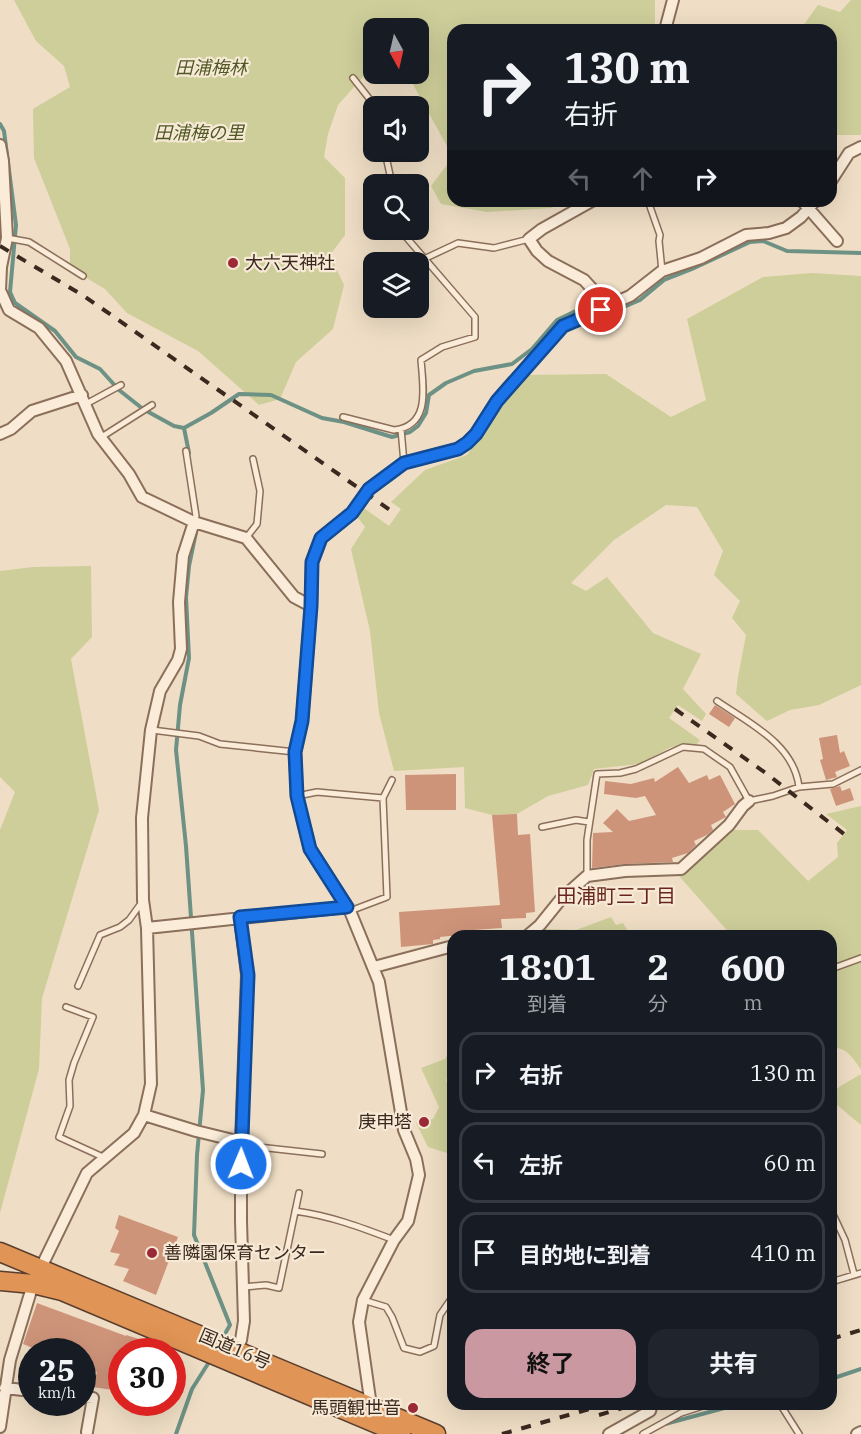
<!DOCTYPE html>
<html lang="ja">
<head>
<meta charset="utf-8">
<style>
	:root { --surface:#171b24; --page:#20242c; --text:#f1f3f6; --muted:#9ea1a6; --line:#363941; --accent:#ca98a0 }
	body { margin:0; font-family:"IBM Plex Serif","Noto Sans JP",serif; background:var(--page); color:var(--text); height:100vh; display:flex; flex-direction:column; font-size:22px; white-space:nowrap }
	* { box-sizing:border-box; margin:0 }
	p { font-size:20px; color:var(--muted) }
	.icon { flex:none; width:33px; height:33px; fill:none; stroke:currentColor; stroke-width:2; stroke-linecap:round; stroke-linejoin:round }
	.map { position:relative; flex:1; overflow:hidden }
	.side { position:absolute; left:447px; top:930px; width:390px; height:480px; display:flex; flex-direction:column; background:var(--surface); border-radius:18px; box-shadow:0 6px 24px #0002 }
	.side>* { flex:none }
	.top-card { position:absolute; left:447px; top:24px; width:390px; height:183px; border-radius:18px; box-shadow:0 6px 24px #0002; background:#171b24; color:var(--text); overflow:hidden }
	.needle { width:39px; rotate:172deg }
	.tools { position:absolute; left:363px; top:18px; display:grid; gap:12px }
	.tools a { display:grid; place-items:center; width:66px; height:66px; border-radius:12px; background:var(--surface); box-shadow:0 6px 24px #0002; font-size:30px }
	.speed { position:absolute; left:18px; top:1338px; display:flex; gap:12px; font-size:30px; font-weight:700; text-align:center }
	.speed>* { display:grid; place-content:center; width:78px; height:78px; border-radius:50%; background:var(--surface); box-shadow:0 6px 24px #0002; line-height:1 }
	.speed small { font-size:15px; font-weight:400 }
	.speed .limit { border:9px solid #d22; background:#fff; color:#111 }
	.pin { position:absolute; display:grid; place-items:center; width:51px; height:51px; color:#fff; margin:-26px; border:3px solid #fff; border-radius:50%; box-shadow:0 2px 6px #0007 }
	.me { position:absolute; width:66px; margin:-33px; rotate:1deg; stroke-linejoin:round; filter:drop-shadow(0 0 4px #0008) }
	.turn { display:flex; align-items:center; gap:21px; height:126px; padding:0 18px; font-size:27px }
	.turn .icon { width:78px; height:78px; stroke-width:2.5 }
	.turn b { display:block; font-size:42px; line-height:51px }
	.lanes { display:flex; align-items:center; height:57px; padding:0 18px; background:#0003; justify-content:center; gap:30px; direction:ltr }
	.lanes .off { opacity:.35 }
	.eta { display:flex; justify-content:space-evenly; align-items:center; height:102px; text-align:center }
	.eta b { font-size:36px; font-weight:700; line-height:42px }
	.cta { display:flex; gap:12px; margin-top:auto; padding:12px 18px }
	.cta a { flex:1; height:69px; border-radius:18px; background:var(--accent); color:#111; font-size:24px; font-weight:700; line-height:69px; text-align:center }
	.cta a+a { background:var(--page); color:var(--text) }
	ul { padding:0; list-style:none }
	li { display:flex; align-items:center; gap:18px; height:81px; margin:0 12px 9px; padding:0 6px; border:3px solid var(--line); border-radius:18px }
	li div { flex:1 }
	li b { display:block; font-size:22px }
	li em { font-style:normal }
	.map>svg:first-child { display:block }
	.green { fill:#cdce99 }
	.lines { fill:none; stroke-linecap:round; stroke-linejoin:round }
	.stream { stroke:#6d9185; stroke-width:4 }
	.building { fill:#ce947a }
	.lane-casing { stroke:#8b6f5b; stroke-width:8 }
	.street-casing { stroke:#8b6f5b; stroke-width:14 }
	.highway-casing { stroke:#593e2f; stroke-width:21 }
	.lane { stroke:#faecd9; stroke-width:5 }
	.street { stroke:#faecd9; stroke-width:10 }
	.highway { stroke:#e09455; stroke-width:18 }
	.rail { stroke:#3b291f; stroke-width:4; stroke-dasharray:10 10; stroke-linecap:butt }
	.route-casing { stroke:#114b97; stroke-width:15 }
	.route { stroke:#1a73e8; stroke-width:10 }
	.poi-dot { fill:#9b2936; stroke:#f6e9d5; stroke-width:2 }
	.labels { text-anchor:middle; stroke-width:4.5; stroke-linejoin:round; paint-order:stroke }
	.park-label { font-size:18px; font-style:italic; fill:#505825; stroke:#f6e9d5 }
	.poi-label { font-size:18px; fill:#3b291f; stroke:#f6e9d5; text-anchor:start }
	.street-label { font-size:18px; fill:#3b291f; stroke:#f6e9d5 }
	.neighbourhood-label { font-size:20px; fill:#68251d; stroke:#f6e9d5 }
</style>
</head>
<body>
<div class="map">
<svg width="861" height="1434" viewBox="0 0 861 1434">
	<rect width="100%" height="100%" fill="#efdec5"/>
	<path class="green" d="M14 0H655V30H453V201H559L552 208 487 212 441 204 431 186 453 157 410 79 389 74H418V28H374L373 69H370L338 105 328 134 324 157 345 178V235L330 255 344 285 333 329 296 362 280 399 259 405 198 351 127 313 105 289 88 279 70 263V249L34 158 33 109 70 87 64 66 36 41Z
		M851 0H861V135H832L831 30H800L818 5 840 12Z
		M812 273 861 276V685L819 705 790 710 767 721 736 694 738 677 746 635 732 618 740 601 714 575 723 551 697 507 666 505 614 540 571 583 586 591 607 577 653 633 701 654 683 689 706 714 702 721 678 705 669 718 700 740 696 745 671 747 639 764 594 769 588 785 548 796 517 814 492 815 465 808 464 767 394 771 379 713 370 631 351 549 365 527 356 515 361 506 389 526 401 509 391 502 425 470 467 455 526 375 606 374 671 417 706 400 687 319 763 277Z
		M91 566 92 637 71 659 99 810 42 998 39 1069 0 1213V830L15 792 0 777V571L33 567Z
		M861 806V1070C854 1059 846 1046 831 1048V936H732L679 876 730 830H758L808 881 838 857 837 843 847 830 826 814Z
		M611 917 616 925 623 923 631 936H540L541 929 576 930Z
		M453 1045V1068L446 1080 453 1109V1153H447L428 1147 416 1123 433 1119 439 1107 421 1068 445 1059Z
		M861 1074V1125L831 1100V1094L839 1087Z"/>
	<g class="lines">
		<path class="stream" d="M0 124 4 131 16 225 10 292 15 303 55 331 76 357 100 369 119 390 143 409 174 426 184 428
			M601 314 605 315 640 300 664 280 692 269 750 242 763 241 787 251 861 253
			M189 453 184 428 211 413 239 394 271 395 322 418 344 422 392 437 410 432 418 426 426 413 429 395 446 383 474 371 512 364 532 349 557 320 582 308 591 311
			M196 532 189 566 186 597 189 658 180 705 176 750 186 846 203 1090 197 1155 194 1235 230 1325 222 1339
			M831 1379 861 1369
			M665 1424 739 1404
			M176 1434 192 1389 211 1359"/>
	</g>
	<path class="building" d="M715 705 735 718 729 727 709 714Z
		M837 735 840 753 844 751 850 766 835 772 837 777 826 780 820 760 823 759 819 738Z
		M678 767 689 783 707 775 709 780 720 775 735 804 723 812 726 817 711 825 713 830 707 835 694 841 696 845 688 853 672 858 673 862 625 864 592 868 593 833 613 832 603 823 617 809 629 821 656 815 645 796 636 798 604 794 605 781 631 784 654 778 655 782Z
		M456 774V810H406L405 775Z
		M840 786 842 791 850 788 854 800 836 806 830 789Z
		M517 814 518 835 530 834 535 912 526 913V918L501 919 502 928 459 931V935L440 937V939L433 940V944L401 947 399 912 500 905 492 815Z
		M119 1215 178 1237 156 1295 123 1281 129 1269 114 1265 120 1254 110 1252 119 1231 115 1228Z
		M37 1303 126 1336V1335L142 1340 138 1352H122L120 1391 92 1387 97 1372 82 1367V1352H42L23 1344Z"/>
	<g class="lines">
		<defs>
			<path id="lane" d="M353 78 368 97 374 107
				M385 152 392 184
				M648 201 660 235 659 241 662 271
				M7 238 29 242 83 276
				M426 258 458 243 494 248 529 239
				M86 404 121 385
				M343 417 394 430C431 426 423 387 421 360L442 347 475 337V317L400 230
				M401 429 404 463
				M100 438 152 405
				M186 451 196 516 194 522
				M246 538 257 524 260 491 253 459
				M717 701C749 723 794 744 799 787
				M152 730 199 736 220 744 295 752
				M297 796 317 792 383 798 392 780
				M542 827 576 820 589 822
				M587 876V840L597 774 620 773 636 769 683 747 704 749 730 767 749 801 773 796 799 787 833 784 861 770
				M350 911 387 897 383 798
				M831 969 861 958
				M78 986 100 935 120 927 129 920 142 902
				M66 1007 93 1017 74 1063 69 1080 70 1106 59 1137 105 1158
				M241 1145 322 1154
				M831 1210 845 1240 854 1274
				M295 1211C331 1216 360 1227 394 1240
				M831 1282 861 1273
				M243 1287 266 1285 279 1288 299 1193
				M363 1300 386 1307 392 1317 404 1348 420 1352 434 1346 440 1315 453 1296
				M780 1404 799 1434
				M643 1434 681 1413 709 1404"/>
			<path id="street" d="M665 30 673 0
				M0 145 3 161 7 238 1 267 0 290 9 310 39 328 66 361 98 434 129 474 142 497 194 522 246 538 294 597 311 606
				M831 181 849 153 861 147
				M592 201 542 229 529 239 537 251 548 261 584 280 595 292 601 310
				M802 201 837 241
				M0 434 11 429 32 411 82 395
				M147 928 347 907
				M527 936 540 925 561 899 587 876 625 871 681 869 729 825 743 806 749 801
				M374 967 453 946
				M144 1115 196 1131 241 1142
				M235 1356 241 1340 244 1321 241 1221V1142L247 975 240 917
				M5 1388 32 1391
				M82 1397 93 1398 87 1432
				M371 1406 359 1322 363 1300 394 1240 408 1221 419 1175 416 1159 404 1130 379 982 350 911 310 849 297 796 295 752 302 721 311 606 312 562 321 538 352 513 369 489 404 463 458 449 467 443 476 434 497 401 563 326 630 296 662 271 701 258 746 235 769 233 786 228 801 217 815 201
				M0 1427 10 1360 33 1284 87 1173 134 1133 144 1115 151 1084 147 928 143 900 142 818 151 730 160 691 178 660 181 649 179 602 183 556 194 522
				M609 1434 650 1411 652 1404
				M857 1434 861 1432"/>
			<path id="highway" d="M0 1252 436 1434
				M0 1281 33 1284 62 1291 401 1434"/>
		</defs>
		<use href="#lane" class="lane-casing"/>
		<use href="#street" class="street-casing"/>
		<use href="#highway" class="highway-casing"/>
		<use href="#lane" class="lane"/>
		<use href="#street" class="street"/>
		<use href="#highway" class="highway"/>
		<path class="rail" d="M0 246 84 296 397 515
			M675 709 767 774 844 834
			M831 1339 861 1330
			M599 1415 636 1404
			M502 1434 607 1404"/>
	</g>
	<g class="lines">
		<defs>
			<path id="route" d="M241 1164 248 975 240 917 347 907 310 849 297 796 295 752 302 721 311 606 312 562 321 538 352 513 369 489 404 463 458 449 467 443 476 434 497 401 563 326 601 310"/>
		</defs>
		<use href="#route" class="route-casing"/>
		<use href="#route" class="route"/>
	</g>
	<g class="poi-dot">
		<circle cx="233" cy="263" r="6"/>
		<circle cx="424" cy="1122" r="6"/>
		<circle cx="152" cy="1253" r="6"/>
		<circle cx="413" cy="1408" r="6"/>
	</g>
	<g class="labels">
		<g class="park-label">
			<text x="211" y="74">田浦梅林</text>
			<text x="199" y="139">田浦梅の里</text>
		</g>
		<g class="poi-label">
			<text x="245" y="269">大六天神社</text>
			<text x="412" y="1128" text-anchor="end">庚申塔</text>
			<text x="164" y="1259">善隣園保育センター</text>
			<text x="401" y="1414" text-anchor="end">馬頭観世音</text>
		</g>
		<g class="street-label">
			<text transform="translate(235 1349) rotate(23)" y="6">国道16号</text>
		</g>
		<g class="neighbourhood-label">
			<text x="616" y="903">田浦町三丁目</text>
		</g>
	</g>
</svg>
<div class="tools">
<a><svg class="needle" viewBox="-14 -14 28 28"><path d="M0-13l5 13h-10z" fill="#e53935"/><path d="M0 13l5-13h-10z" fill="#9ea1a6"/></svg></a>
<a><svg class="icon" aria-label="sound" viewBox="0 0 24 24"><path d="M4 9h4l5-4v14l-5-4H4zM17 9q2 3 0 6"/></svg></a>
<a><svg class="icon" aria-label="search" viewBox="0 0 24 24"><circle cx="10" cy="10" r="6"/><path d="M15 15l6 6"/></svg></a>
<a><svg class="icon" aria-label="layers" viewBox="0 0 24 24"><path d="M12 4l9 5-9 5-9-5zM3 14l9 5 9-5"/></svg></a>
</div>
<div class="speed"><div>25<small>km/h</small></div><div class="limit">30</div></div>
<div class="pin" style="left:601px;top:310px;background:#d93025"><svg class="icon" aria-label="arrive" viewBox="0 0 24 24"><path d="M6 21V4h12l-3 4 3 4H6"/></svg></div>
<svg class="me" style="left:241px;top:1164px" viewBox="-20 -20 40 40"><circle r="17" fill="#1a73e8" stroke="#fff" stroke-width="3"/><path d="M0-11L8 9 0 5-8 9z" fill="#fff"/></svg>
<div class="top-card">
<div class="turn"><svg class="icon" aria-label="right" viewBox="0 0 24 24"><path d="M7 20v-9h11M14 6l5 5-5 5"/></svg><div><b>130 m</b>右折</div></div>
<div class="lanes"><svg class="icon off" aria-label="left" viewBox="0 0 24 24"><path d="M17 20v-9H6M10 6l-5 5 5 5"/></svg><svg class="icon off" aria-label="ahead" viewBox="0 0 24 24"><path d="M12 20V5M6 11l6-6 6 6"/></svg><svg class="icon" aria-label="right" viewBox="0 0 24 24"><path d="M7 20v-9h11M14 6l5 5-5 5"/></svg></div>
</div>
<section class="side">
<div class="eta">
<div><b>18:01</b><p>到着</p></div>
<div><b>2</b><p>分</p></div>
<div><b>600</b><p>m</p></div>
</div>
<ul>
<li><svg class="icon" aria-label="right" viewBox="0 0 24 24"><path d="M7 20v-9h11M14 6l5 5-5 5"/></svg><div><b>右折</b></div><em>130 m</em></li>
<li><svg class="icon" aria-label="left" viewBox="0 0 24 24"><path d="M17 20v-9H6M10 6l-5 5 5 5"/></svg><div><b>左折</b></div><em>60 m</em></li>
<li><svg class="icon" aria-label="arrive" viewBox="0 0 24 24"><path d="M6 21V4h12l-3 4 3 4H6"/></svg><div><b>目的地に到着</b></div><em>410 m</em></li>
</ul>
<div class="cta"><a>終了</a><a>共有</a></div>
</section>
</div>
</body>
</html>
